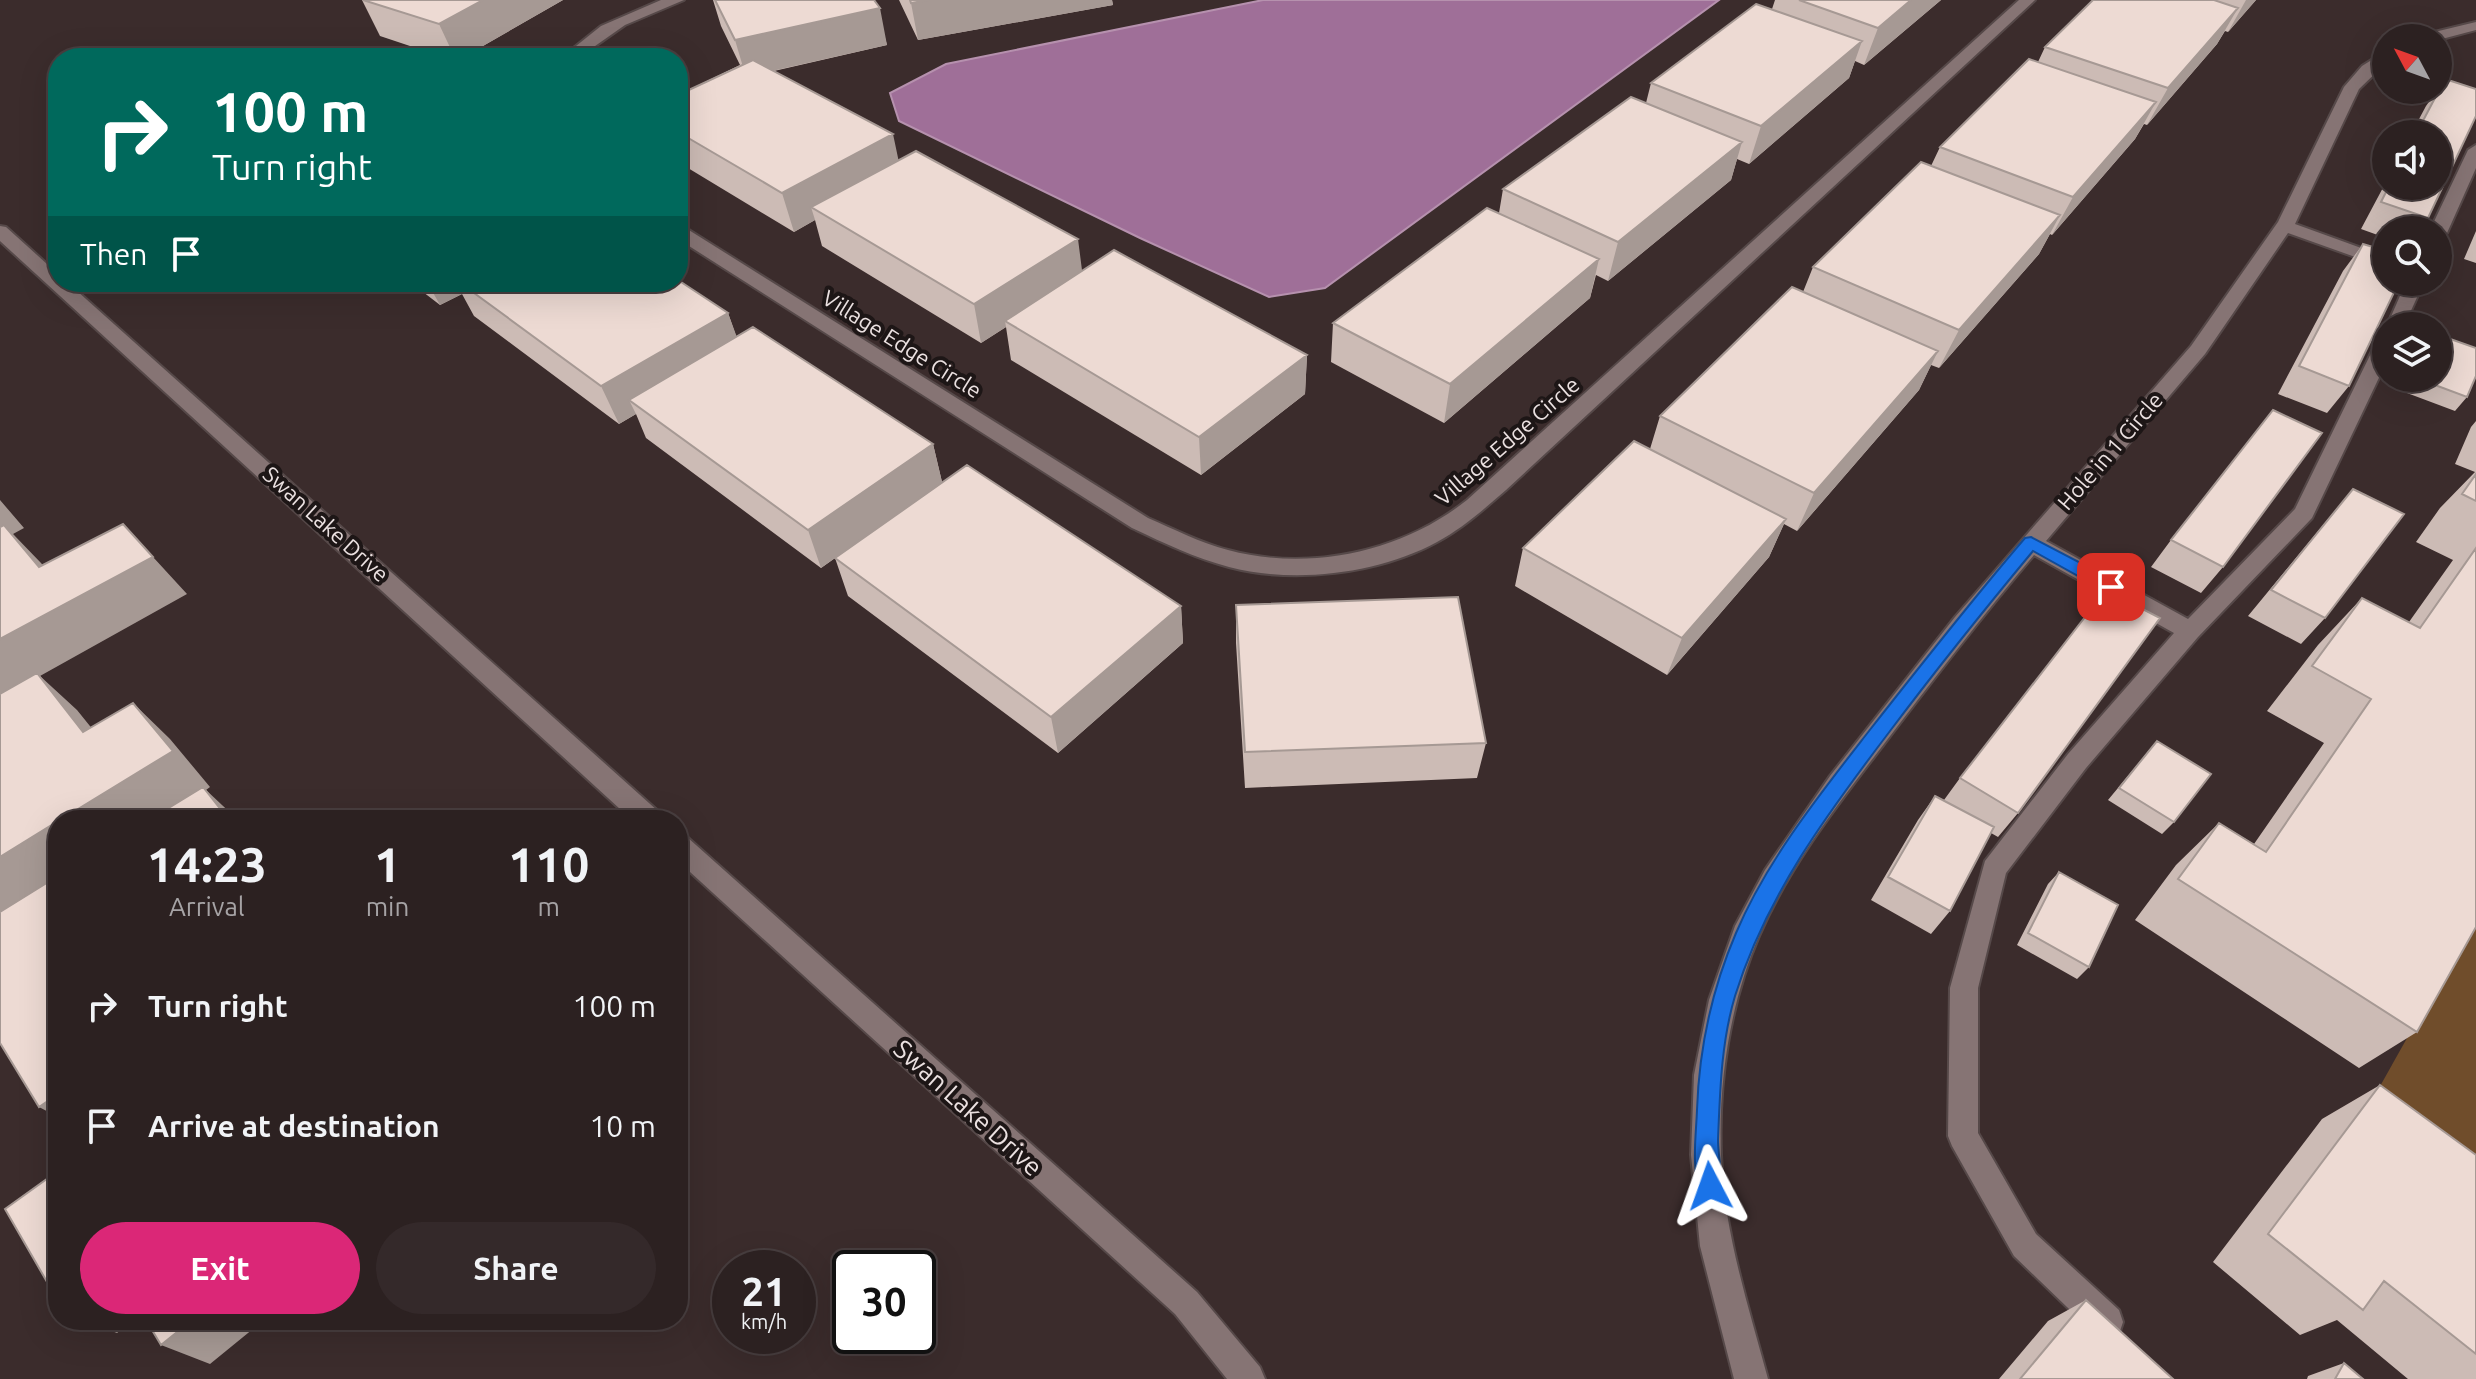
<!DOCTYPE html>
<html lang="en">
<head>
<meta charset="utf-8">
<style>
	:root { --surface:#2c2121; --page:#34292a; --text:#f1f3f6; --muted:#a6a3a5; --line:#483e3f; --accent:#db2777 }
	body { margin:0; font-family:Ubuntu,sans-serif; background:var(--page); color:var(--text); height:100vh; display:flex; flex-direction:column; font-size:30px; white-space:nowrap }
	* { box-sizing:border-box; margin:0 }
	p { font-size:26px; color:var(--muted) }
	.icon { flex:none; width:44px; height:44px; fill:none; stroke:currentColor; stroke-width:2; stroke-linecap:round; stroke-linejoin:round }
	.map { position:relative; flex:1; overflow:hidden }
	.details { position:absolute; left:48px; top:810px; width:640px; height:520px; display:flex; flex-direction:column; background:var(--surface); border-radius:32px; box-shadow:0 8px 32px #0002,0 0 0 2px var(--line) }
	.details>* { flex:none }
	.guide { position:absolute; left:48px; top:48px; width:640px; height:244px; border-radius:32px; box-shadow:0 8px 32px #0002,0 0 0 2px var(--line); background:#00695c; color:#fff; overflow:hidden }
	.needle { width:52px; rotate:311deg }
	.controls { position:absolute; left:2372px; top:24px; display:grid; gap:16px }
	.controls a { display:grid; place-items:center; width:80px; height:80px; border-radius:50%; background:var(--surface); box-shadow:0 8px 32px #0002,0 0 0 2px var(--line); font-size:40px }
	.speed { position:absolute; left:712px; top:1250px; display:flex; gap:16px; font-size:40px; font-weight:700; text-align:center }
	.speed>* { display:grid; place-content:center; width:104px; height:104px; border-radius:50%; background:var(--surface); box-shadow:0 8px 32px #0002,0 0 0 2px var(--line); line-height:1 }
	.speed small { font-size:20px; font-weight:400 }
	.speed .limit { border:4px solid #111; border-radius:12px; background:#fff; color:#111 }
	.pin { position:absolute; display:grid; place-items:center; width:68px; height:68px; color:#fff; margin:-34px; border-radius:16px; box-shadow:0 4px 12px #0006 }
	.me { position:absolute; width:88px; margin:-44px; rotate:356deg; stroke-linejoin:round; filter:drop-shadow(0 0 6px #0008) }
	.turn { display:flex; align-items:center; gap:28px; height:168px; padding:0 32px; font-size:36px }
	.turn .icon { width:104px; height:104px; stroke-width:2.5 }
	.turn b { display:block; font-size:56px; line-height:68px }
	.then { display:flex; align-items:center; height:76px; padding:0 32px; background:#0003; gap:16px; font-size:30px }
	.eta { display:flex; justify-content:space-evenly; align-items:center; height:136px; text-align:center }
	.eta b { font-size:48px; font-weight:700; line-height:56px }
	.cta { display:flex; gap:16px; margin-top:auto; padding:16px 32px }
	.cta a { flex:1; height:92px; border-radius:48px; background:var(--accent); color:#fff; font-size:32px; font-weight:700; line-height:92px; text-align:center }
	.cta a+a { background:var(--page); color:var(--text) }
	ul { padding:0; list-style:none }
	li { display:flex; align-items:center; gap:24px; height:120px; padding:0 32px }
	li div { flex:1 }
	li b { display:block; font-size:30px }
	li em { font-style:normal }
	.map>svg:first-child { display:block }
	.green { fill:#704d2b }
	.water { fill:#9f6f98; stroke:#b691ae; stroke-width:2 }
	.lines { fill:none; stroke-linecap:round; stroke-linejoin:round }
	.minor-casing { stroke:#564949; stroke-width:4 }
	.minor { fill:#867474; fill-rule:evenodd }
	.wall { fill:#ccbbb5 }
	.shaded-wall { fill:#a69994 }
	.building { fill:#eddad3; stroke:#a69994; stroke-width:2 }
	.route { fill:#1a73e8; stroke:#114b97; stroke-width:2 }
	.labels { text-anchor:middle; stroke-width:8; stroke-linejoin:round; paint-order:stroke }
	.street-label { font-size:22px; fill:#ebe1e1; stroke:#1d1616 }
	.near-street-label { font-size:26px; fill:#ebe1e1; stroke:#1d1616 }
</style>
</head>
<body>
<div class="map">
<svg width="2476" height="1379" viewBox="0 0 2476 1379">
	<rect width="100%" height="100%" fill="#3b2c2c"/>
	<path class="green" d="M2476 915V1199L2365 1113Z"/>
	<path class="water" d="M1263 0H1719L1325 288 1269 297 1140 238 899 121 890 93 946 64Z"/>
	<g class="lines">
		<defs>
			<path id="minor" d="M661 0H684L625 25 578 58H561L601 26Z
				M2019 0H2035L1506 490C1484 509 1463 528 1437 542 1378 574 1294 584 1229 567 1195 558 1164 543 1132 528L678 239V226L684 227 1148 518C1174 529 1200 543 1228 550 1309 572 1402 552 1467 500Z
				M2476 22V30L2438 40 2419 38 2422 35Z
				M2386 51V63L2359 89 2295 224 2386 257V268L2288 233 2205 354 2046 541 2188 619 2295 509 2376 343 2386 337V363L2312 518 2198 637 2086 768 2006 873 1978 988V1133L2036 1234 2119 1310 2123 1322 2119 1334 2107 1338 2095 1334 2014 1256 1952 1146 1948 1136 1950 988 1985 861 2068 754 2174 633 2034 555C1982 616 1933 680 1884 744 1838 804 1789 866 1759 936 1730 1003 1718 1082 1721 1155 1724 1232 1748 1305 1768 1379H1734L1700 1246 1691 1155 1694 1075 1709 1000 1735 926 1765 870 1830 776 1955 617 2191 346 2278 222 2344 87 2362 66Z
				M2476 145V168L2447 233 2438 238V230H2430L2468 150Z
				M0 226 6 227 58 274V282H67L659 812 663 820H632L0 241Z
				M2406 282H2424L2404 326 2386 328Z
				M678 834 687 837 1197 1292 1260 1367 1265 1379H1227L1175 1314 678 861Z"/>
		</defs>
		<use href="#minor" class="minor-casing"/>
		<use href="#minor" class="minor"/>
	</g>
	<path class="wall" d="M362 0H563L462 58H446L380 36Z
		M713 0H874L887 45 774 71 898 160 1082 271 1307 355 1305 394 1201 475 1011 360 1006 327 981 343 822 246 815 220 794 232 678 162V95L740 65 721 26Z
		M899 0H1112L1113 5 918 40Z
		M1775 0H1941L1864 65 1855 61 1849 78 1749 164 1737 159 1731 180 1608 281 1596 275 1590 298 1444 423 1331 362 1333 323 1499 213 1503 189 1646 103 1651 83 1772 9Z
		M2093 0H2256L2228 32 2225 31 2217 44 2147 125 2144 124 2135 139 2052 235 2050 234 2039 254 1939 368 1931 365 1919 390 1797 531 1784 524 1769 557 1667 675 1515 586 1523 548 1650 449 1660 416 1803 292 1813 267 1931 166 1940 147 2038 62 2045 47Z
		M2445 79 2476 89V116L2428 218 2418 230H2386V238L2361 229 2386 182V186H2438V134H2411L2426 106Z
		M2476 231V263L2464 259Z
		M2363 244 2349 386 2327 413 2278 394 2343 271Z
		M410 282H678L728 313 736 336 933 444 942 482 821 568 646 438 636 414 619 424 474 316 462 294 440 305Z
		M2413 378H2438L2467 397 2455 411 2407 393Z
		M2476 421V927L2417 1032 2359 1068 2135 920 2176 865 2219 823 2254 844 2324 743 2267 711 2318 645 2362 598 2409 622 2453 560 2416 542 2440 508 2475 472 2455 464 2471 427Z
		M2353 489 2325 618 2301 644 2248 616Z
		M2171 540 2223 567 2201 593 2151 567Z
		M835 558 1181 606 1183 643 1058 753 848 596Z
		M1236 605 1486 743 1477 778 1245 788 1236 643Z
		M2157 741 2174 822 2162 834 2108 800Z
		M1960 778 2018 813 1998 837 1991 833 1950 911 1931 934 1871 900 1918 820 1935 796 1944 800Z
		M2059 872 2089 967 2077 979 2017 945 2048 884Z
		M2380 1085 2476 1155V1379H2408L2337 1320 2300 1335 2213 1262 2322 1119Z
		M2086 1300 2173 1379H1999L2048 1321Z
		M2344 1363 2363 1379H2307L2308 1376Z"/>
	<path class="shaded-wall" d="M483 0H563L462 58H455L439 24Z
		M929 0H1112L1113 5 918 40 911 3Z
		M1911 0H1941L1864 65 1878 28Z
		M2246 0H2256L2228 32Z
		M880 8 887 45 746 77 735 40Z
		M2238 8 2217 44 2147 125 2168 88Z
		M1862 41 1849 78 1749 164 1761 126Z
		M2156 102 2135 139 2052 235 2073 197Z
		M893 134 901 172 811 207 815 220 794 232 782 193Z
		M1742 142 1731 180 1608 281 1618 242Z
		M2060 215 2039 254 1939 368 1959 330Z
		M1078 239 1083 278 1005 321 1006 327 981 343 974 304Z
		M1599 259 1590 298 1444 423 1450 384Z
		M427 282H456L462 294 440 305Z
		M728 313 742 351 629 400 636 414 619 424 601 386Z
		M1938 351 1919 390 1797 531 1814 493Z
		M1307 355 1305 394 1201 475 1199 437Z
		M933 444 942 482 821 568 808 530Z
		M0 500 24 528 13 534 41 563 72 600 153 557 187 594 40 676 77 710 123 767 0 698Z
		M1786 519 1769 557 1667 675 1682 638Z
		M1181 606 1183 643 1058 753 1051 717Z
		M133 703 170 739 210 787 206 790 238 820H60Z
		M58 821V882L0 918V857Z
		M58 1094V1117L39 1107Z
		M83 1320H134L117 1333Z
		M192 1320H264L210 1364 161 1345Z"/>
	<path class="building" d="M363 0H483L439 24Z
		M715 0H874L880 8 735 40Z
		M910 0H929L911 3Z
		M1799 0H1911L1878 28Z
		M2093 0H2214L2238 8 2168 88 2045 47Z
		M1756 4 1862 41 1761 126 1651 83Z
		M434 51 436 58H397Z
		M2029 59 2156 102 2073 197 1940 147Z
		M753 60 893 134 782 193 678 132V95Z
		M2445 79 2476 89V116L2428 218 2381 202 2389 186H2438V134H2416Z
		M1631 97 1742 142 1618 242 1503 189Z
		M916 151 1078 239 974 304 811 207Z
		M1921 162 2060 215 1959 330 1813 267Z
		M1487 208 1599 259 1450 384 1333 323Z
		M2363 244 2386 251V282H2399L2349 386 2299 366Z
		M1114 250 1307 355 1199 437 1005 321Z
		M678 280 728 313 601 386 459 282H678Z
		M1792 287 1938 351 1814 493 1660 416Z
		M753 327 933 444 808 530 629 400Z
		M2439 335 2476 348V376L2467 397 2419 379 2438 378Z
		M2273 410 2322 433 2223 567 2171 540Z
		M1634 441 1786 519 1682 638 1523 548Z
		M967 465 1181 606 1051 717 835 558Z
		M2476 474V501L2462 494Z
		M2353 489 2404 514 2325 618 2271 590Z
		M123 524 153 557 0 639V527L4 525 39 567Z
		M2476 548V927L2417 1032 2178 879 2219 823 2266 852 2371 699 2312 666 2362 598 2420 628Z
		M2106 590 2160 618 2018 813 1960 778Z
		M1458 597 1486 743 1245 752 1236 605Z
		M37 673 83 732 133 703 173 751 60 820H58V821L0 857V694Z
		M2157 741 2211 774 2174 822 2119 788Z
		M203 787 229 820H149Z
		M1935 796 1994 827 1950 911 1888 877Z
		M2059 872 2118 905 2089 967 2028 933Z
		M58 876V1094L39 1107 0 1043V912Z
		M2380 1085 2476 1155V1354L2384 1281 2363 1310 2268 1234Z
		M58 1171V1301L5 1209Z
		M2086 1300 2173 1379H2020Z
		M146 1320H192L161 1345Z
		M2344 1363 2363 1379H2335Z"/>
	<path class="route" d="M2031 537 2117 582 2119 587 2111 593 2105 591 2033 551C1984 610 1936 670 1890 731 1827 814 1766 896 1735 996 1721 1043 1720 1092 1718 1140 1718 1157 1724 1178 1718 1194L1710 1197 1701 1194C1691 1168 1696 1137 1697 1110 1699 1050 1712 989 1736 933 1767 860 1820 794 1869 731 1920 666 1971 601 2025 538Z"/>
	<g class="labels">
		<g class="street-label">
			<text transform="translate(902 344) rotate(32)" y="8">Village Edge Circle</text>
			<text transform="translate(1507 441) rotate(-41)" y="8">Village Edge Circle</text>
			<text transform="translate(2110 451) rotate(-49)" y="8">Hole in 1 Circle</text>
			<text transform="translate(326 524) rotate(42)" y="8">Swan Lake Drive</text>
		</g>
		<g class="near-street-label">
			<text transform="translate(968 1108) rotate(42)" y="9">Swan Lake Drive</text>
		</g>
	</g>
</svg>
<div class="controls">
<a><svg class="needle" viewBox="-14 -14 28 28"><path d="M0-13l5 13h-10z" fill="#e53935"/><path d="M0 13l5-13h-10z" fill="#a6a3a5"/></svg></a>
<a><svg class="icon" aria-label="sound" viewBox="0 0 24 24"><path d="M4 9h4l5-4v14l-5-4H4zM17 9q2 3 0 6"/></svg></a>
<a><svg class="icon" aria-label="search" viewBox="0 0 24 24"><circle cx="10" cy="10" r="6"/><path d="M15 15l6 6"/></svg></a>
<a><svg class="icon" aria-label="layers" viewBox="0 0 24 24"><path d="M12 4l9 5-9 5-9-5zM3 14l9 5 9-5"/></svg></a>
</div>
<div class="speed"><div>21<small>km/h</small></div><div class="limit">30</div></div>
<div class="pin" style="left:2111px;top:587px;background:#d93025"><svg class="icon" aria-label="arrive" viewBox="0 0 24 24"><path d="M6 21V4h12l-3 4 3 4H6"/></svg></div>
<svg class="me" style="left:1710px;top:1186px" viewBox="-20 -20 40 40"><path d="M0-17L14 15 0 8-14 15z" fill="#1a73e8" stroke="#fff" stroke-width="4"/></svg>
<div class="guide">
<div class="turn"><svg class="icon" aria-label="right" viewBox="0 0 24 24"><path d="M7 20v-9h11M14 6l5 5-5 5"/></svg><div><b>100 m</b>Turn right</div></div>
<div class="then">Then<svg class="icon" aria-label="arrive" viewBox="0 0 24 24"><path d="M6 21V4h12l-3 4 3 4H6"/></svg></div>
</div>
<section class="details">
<div class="eta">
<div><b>14:23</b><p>Arrival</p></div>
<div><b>1</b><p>min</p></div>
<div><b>110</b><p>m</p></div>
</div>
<ul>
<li><svg class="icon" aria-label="right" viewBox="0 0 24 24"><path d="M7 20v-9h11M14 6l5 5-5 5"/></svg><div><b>Turn right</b></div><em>100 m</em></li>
<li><svg class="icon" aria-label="arrive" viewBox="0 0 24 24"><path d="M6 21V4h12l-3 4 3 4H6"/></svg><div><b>Arrive at destination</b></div><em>10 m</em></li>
</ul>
<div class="cta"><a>Exit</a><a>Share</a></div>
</section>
</div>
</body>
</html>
